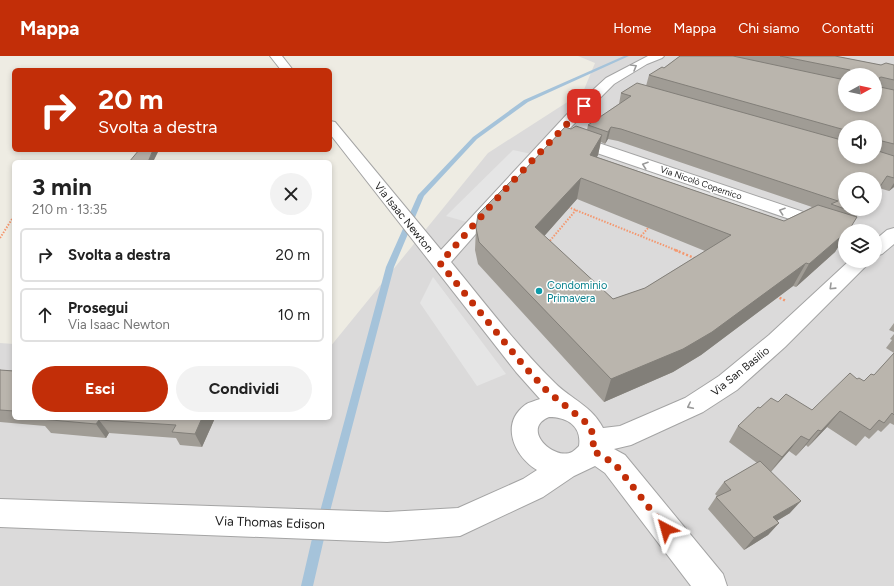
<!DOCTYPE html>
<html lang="it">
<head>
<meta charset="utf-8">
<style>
	:root { --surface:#fff; --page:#f2f2f2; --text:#222; --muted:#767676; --line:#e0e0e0; --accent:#c22e08 }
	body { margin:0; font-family:Figtree,sans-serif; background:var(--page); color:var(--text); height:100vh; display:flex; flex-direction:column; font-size:15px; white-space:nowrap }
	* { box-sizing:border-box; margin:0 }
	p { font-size:13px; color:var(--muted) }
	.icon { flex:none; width:22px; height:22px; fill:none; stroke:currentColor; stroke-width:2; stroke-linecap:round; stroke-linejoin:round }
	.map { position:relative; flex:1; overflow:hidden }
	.sheet { position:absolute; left:12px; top:104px; width:320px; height:260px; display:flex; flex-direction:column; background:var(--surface); border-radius:6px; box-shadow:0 2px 6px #0003 }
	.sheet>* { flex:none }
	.hud { position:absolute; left:12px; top:12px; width:320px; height:84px; border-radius:6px; box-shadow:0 2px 6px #0003; background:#c22e08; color:#fff; overflow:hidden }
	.needle { width:26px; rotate:82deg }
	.tools { position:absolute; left:838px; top:12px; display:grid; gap:8px }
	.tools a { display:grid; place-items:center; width:44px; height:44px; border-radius:50%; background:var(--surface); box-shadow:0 2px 6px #0003; font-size:20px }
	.pin { position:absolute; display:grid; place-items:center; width:34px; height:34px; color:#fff; margin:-17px; border-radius:8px; box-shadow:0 2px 6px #0006 }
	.me { position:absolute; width:44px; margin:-22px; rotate:321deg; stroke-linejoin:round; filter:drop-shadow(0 0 3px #0008) }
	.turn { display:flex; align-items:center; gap:14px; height:84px; padding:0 20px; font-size:18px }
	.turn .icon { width:52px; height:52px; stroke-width:2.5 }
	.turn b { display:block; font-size:28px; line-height:34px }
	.round { display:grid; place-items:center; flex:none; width:42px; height:42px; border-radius:21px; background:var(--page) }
	.head { display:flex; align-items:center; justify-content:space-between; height:68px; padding:0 20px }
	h1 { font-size:24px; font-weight:700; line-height:30px }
	.button { display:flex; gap:8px; margin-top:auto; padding:8px 20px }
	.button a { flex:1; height:46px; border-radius:24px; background:var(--accent); color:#fff; font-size:16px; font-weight:700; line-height:46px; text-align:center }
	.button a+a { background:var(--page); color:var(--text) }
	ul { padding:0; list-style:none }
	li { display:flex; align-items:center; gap:12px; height:54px; margin:0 8px 6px; padding:0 12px; border:2px solid var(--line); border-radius:6px }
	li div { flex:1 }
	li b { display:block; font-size:15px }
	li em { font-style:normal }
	header { display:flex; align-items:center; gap:24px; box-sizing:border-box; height:56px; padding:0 20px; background:var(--accent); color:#fff }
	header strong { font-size:19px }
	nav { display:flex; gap:22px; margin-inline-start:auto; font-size:14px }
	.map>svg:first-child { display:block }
	.residential { fill:#dbdada; fill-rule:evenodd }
	.parking { fill:#e5e5e5 }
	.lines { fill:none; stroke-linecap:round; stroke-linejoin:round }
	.stream { fill:#a5c3da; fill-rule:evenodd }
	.minor-casing { stroke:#a4a4a4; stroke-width:2 }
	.path-far1 { stroke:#f4976e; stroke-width:2; stroke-dasharray:1.5 1.5; stroke-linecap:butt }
	.path { stroke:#f4976e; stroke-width:2.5; stroke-dasharray:2 2; stroke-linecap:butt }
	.minor { fill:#fff; fill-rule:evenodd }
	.wall { fill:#a09c95; fill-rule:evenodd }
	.shaded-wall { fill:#827f79 }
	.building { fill:#bab5ad; stroke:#827f79; fill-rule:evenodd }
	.oneway { stroke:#999 }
	.route { stroke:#c22e08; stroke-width:7; stroke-dasharray:0 12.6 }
	.culture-dot { fill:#0f9aa8; stroke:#fff; stroke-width:1.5 }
	.labels { text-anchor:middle; stroke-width:3; stroke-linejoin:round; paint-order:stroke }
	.far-street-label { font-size:9px; fill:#1d1d1d; stroke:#fff }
	.street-label { font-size:11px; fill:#1d1d1d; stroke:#fff }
	.culture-label { font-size:11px; fill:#0d838f; stroke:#fff; text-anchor:start }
	.near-street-label { font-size:13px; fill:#1d1d1d; stroke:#fff }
</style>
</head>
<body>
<header>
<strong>Mappa</strong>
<nav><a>Home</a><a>Mappa</a><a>Chi siamo</a><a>Contatti</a></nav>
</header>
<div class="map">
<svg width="894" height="530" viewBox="0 0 894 530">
	<rect width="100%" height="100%" fill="#eeece3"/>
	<path class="residential" d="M578 0H894V530H0V287L14 288V362H330V291L488 97 583 36 595 7ZM845 19H875V49H845ZM845 71H875V101H845ZM845 123H875V153H845ZM845 175H875V205H845Z"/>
	<path class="parking" d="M513 94 536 99 474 168 446 160Z
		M642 111 761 152 743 174 618 126Z
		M433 221 506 318 477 330 420 247Z"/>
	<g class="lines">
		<path class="stream" d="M624 0H629L528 46 477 83 424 140 394 211 328 463 327 467 323 468 319 467 318 463 386 211 418 139 473 81 524 44Z
			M320 469 324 470 326 474 313 530H301L314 474 316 470Z"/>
		<defs>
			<path id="minor" d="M270 0H282L293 14H281Z
				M648 0H664L662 2 647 8 614 28 566 76 851 172 853 175H845V182L839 180 559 84 451 206C485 247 517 290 555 327 571 343 592 350 603 372L620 370 685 342 719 320 769 279 849 205H871L785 291 737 334 703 356 631 389 614 393 625 399 723 518 727 530H691L605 417 595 410 574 420 543 441 460 480 387 486 0 471V443L387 456 458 452 523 423 537 414C514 400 500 368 525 349 529 346 535 345 540 343L516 316 330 78V65L335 66 441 194 570 55 606 22ZM549 361C567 361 582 370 579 390 577 392 575 394 572 396 554 405 520 373 549 361Z
				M894 172V188L882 198 875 200V184L887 174Z"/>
		</defs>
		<use href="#minor" class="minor-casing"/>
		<path class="path-far1" d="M568 151 678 195
			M641 180 648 172
			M0 182 14 160
			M548 187 576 154"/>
		<path class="path" d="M675 194 697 203
			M776 240 786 245"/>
		<use href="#minor" class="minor"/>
	</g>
	<path class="wall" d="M680 0H835L881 9H894V131L889 135 879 132 875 123 845 153H866L865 155 861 154 835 196 796 231 793 230 701 299 673 316 604 346 478 208 475 194 476 172 517 122 571 73 587 74 588 69 619 48 621 37 646 30 649 19 664 12ZM845 19H875L845 49ZM845 71H875V101H845ZM608 83 618 85 812 151 784 165 597 101 598 99 601 86 605 88ZM577 143 705 195 645 232 613 243 544 180Z
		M894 267V276L889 274Z
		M894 278V297L886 292 892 284 890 283Z
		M894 297V369L890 367 881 376 878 374 869 383 865 380 856 390 827 371 808 391 806 389 796 400 789 395 771 416 790 457 777 465 779 467 768 479 744 494 708 453 716 441 717 440 715 438 724 426 757 407 729 386 738 370 760 352 778 346 812 354 857 323 864 325 874 319Z
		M0 313 1 314 14 315V362H215L202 391 180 389 176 382 109 377 106 382 51 377 45 370 0 366Z"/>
	<path class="shaded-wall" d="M611 71 608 83 605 88 608 76Z
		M602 79 598 99 586 119 590 99Z
		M153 94H159L153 106H148Z
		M581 122 577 143 532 194 535 171Z
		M894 127V131L889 135Z
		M845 177V180L835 196 796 231 809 208Z
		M806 207 793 230 701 299 673 316 604 346 611 323Z
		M840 355 827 371 808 391 821 375Z
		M202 362H215L202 391 195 378Z
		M99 364 109 377 106 382 96 368Z
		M818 374 806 389 796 400 809 384Z
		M801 380 789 395 770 416 782 401Z
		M801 445 790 457 763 473 773 461Z
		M779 467 768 479 744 494 754 482Z"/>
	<path class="building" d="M680 0H733L845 24V49H875V19H851L850 14 780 0H835L881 9 886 7 894 9V24L881 21 879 22 880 31 894 34V88L882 85 880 87H875V71H845V74L649 19 662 11 664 12Z
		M637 27 845 85V101H875V94L894 100V122L887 120 875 138V123H845V153L831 148 838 145 621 73 611 71 608 76 588 69 631 40 621 37Z
		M576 70 602 79 590 99 784 165 818 149 857 161 849 174 848 175H845V177L809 208 806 207 712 276 683 293 611 323 479 186 476 172 478 158 514 122H517L565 71 571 73ZM581 122 731 179 645 232 613 243 535 171Z
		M139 94H153L148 106H129Z
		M845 153H862L859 157Z
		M894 297V359L892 357 884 367 879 364 870 374 840 355 821 375 818 374 809 384 801 380 782 401 738 370 758 351 760 352 771 342 778 346 786 338 812 354 850 317 857 323 859 322 864 325 871 318 874 319Z
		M0 314 14 315V355L0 354Z
		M41 362H202L195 378 172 376 176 369 99 364 96 368 40 363Z
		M760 405 801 445 773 461 779 467 754 482 716 441 731 434 724 426Z"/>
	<defs><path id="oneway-chevron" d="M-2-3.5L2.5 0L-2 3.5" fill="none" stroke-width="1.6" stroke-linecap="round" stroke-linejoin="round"/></defs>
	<g class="oneway">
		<use href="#oneway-chevron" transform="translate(634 11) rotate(-30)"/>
		<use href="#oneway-chevron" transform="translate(645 109) rotate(-161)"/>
		<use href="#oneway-chevron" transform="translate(782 155) rotate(-161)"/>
		<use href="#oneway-chevron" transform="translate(832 231) rotate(136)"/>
		<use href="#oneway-chevron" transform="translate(690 350) rotate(154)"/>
	</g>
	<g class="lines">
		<path class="route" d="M584 50 510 128 440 207 524 310 547 335 588 368 593 378 594 384 592 394 615 408 666 473"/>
	</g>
	<circle class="culture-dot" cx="539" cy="235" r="4"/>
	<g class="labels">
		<g class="far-street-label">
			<text transform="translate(701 127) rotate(19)" y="3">Via Nicolò Copernico</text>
		</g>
		<g class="street-label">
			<text transform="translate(404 161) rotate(51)" y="4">Via Isaac Newton</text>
			<text transform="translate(740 315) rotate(-39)" y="4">Via San Basilio</text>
		</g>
		<g class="culture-label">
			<text x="547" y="233">Condominio<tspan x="547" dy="13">Primavera</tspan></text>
		</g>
		<g class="near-street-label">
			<text transform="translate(270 466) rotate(2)" y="5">Via Thomas Edison</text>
		</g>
	</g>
</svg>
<div class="tools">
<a><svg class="needle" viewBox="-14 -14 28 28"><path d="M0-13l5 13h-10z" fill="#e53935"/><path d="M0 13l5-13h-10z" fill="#767676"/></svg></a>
<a><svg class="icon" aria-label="sound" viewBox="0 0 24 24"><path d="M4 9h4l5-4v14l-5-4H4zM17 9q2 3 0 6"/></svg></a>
<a><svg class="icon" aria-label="search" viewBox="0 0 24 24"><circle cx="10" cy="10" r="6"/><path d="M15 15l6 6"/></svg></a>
<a><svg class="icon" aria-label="layers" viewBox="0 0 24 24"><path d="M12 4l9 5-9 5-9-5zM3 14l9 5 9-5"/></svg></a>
</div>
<div class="pin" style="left:584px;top:50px;background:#d93025"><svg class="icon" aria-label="arrive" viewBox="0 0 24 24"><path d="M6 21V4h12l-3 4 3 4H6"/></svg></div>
<svg class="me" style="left:666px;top:473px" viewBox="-20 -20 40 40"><path d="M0-17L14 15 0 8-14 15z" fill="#c22e08" stroke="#fff" stroke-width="4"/></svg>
<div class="hud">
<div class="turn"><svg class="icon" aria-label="right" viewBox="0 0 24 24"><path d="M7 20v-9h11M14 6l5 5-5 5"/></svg><div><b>20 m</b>Svolta a destra</div></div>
</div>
<section class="sheet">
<div class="head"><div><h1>3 min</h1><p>210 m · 13:35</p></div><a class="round"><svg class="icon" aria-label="close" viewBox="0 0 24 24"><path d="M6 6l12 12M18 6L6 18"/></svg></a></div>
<ul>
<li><svg class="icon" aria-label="right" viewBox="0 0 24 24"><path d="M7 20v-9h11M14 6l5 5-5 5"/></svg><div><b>Svolta a destra</b></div><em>20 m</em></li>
<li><svg class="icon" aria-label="ahead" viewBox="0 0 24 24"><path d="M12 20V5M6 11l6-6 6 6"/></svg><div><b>Prosegui</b><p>Via Isaac Newton</p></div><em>10 m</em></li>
</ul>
<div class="button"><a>Esci</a><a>Condividi</a></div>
</section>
</div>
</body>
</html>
